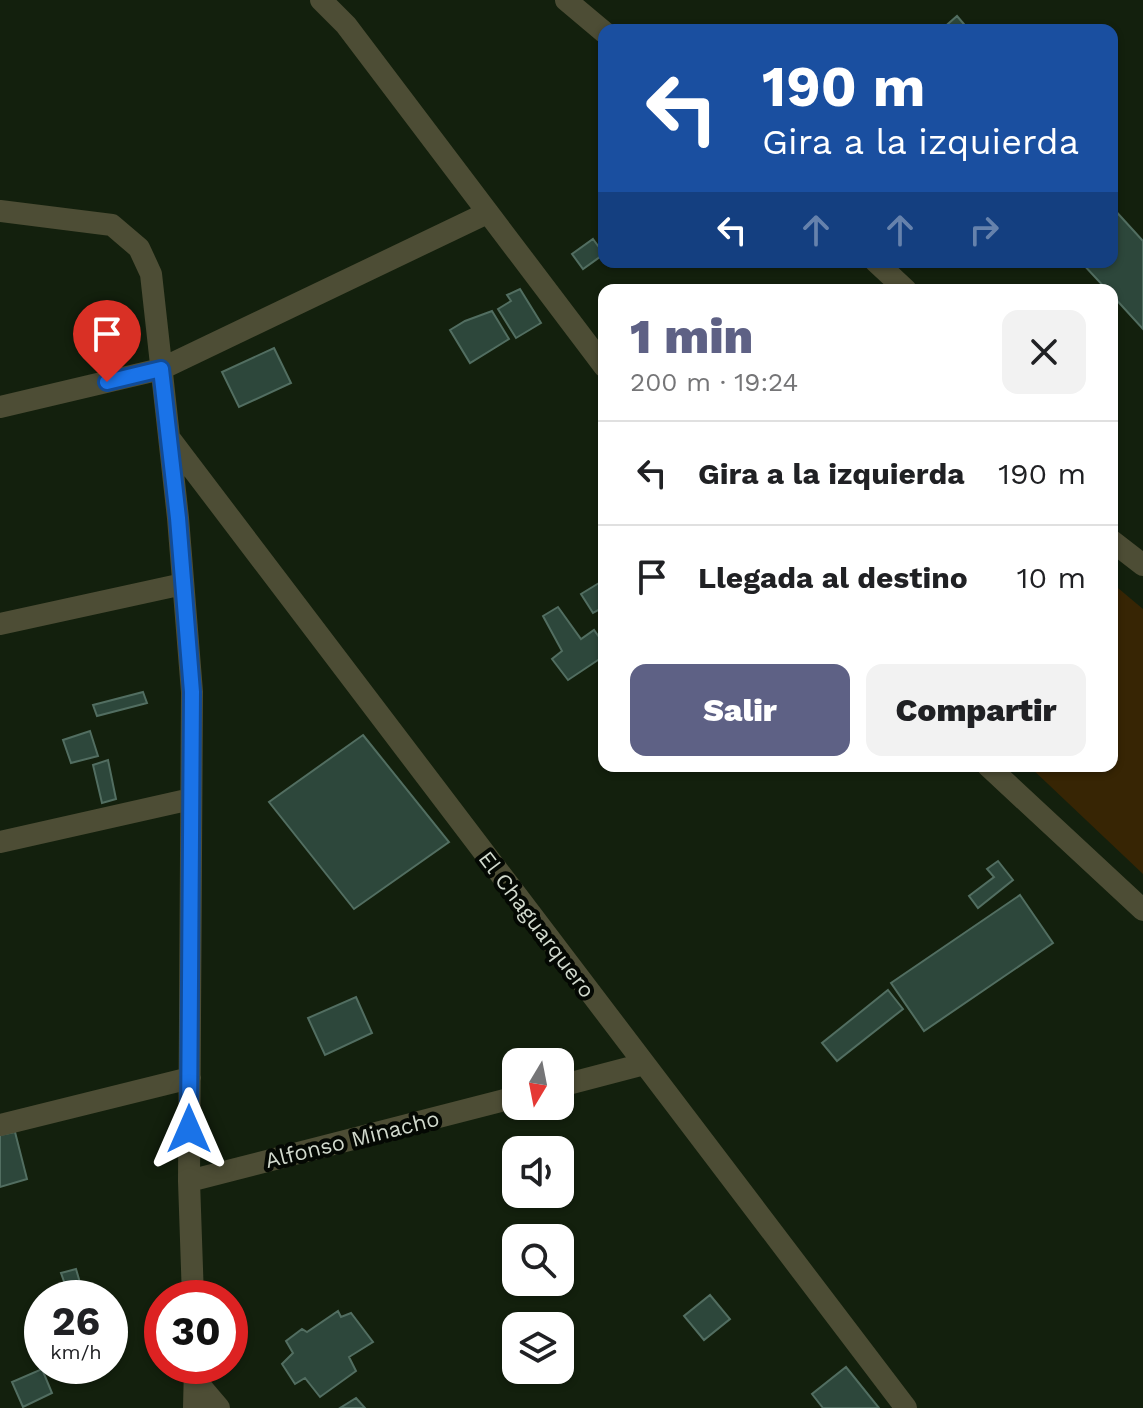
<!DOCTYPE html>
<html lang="es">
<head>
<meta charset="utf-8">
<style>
	:root { --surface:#fff; --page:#f2f2f2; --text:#202124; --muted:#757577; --line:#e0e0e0; --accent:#5e6185 }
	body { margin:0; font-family:"Work Sans",sans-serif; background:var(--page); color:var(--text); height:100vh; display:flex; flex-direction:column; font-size:30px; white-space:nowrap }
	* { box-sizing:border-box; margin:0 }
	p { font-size:26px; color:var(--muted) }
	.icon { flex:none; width:44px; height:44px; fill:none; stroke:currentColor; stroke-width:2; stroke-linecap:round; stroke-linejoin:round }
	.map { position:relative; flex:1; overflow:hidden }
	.panel { position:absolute; left:598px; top:284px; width:520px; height:488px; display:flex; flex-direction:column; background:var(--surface); border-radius:16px; box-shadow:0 2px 6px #0004 }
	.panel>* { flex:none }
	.top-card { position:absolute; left:598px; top:24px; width:520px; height:244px; border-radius:16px; box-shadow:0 2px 6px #0004; background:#1a4fa0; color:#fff; overflow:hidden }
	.needle { width:52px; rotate:190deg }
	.tools { position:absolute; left:502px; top:1048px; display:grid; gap:16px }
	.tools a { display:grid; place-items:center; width:72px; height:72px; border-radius:16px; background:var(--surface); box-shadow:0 2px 6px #0004; font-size:40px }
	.speed { position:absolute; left:24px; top:1280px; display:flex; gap:16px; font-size:40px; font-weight:700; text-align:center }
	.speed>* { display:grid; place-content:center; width:104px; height:104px; border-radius:50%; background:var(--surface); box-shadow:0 2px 6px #0004; line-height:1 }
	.speed small { font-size:20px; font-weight:400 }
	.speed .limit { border:12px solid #d22; background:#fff; color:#111 }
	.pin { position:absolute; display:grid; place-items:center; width:68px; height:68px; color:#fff; margin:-82px -34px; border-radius:50% 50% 50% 0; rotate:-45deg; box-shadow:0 0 8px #0007 }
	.pin .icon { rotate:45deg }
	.me { position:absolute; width:88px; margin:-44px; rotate:0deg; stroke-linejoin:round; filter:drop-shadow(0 0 6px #0008) }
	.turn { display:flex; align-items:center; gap:28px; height:168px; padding:0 32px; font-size:36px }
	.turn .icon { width:104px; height:104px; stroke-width:2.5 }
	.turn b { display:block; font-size:56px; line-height:68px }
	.lanes { display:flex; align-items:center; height:76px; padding:0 32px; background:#0003; justify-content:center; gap:40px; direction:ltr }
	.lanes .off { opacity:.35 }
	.round { display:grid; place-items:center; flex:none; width:84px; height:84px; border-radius:16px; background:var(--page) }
	.headline { display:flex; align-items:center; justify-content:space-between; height:136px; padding:0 32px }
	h1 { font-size:48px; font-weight:800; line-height:60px; color:var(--accent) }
	.button { display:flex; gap:16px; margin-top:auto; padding:16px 32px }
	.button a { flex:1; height:92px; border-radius:16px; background:var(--accent); color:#fff; font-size:32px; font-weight:800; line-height:92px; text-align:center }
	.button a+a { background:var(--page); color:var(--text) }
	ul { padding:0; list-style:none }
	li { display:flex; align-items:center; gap:24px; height:104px; padding:0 32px; border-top:2px solid var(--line) }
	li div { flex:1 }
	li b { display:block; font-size:30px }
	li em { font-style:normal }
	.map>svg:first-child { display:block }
	.green { fill:#372504 }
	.building { fill:#2d473b; stroke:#526e61; stroke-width:2 }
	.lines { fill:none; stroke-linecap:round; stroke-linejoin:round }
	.street { stroke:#4d4d35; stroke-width:22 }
	.route-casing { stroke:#114b97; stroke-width:20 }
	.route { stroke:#1a73e8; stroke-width:14 }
	.labels { text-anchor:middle; stroke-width:8; stroke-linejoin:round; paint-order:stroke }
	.street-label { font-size:22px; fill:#d1d9cd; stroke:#040803 }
</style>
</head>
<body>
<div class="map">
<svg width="1143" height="1408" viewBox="0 0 1143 1408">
	<rect width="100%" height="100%" fill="#13200d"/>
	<path class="green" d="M1112 583 1143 609V874L1029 766H1112Z"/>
	<path class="building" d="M957 16 969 30H941Z
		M1112 207 1143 241V329L1112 295V290H1107L1081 262H1112Z
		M593 239 604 254 583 269 572 254Z
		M520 289 541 323 516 338 498 309 511 301 507 295Z
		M492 311 509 339 470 363 450 330 465 321Z
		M274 348 291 383 239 407 222 372Z
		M604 580V607L593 613 581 594Z
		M558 607 581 639 594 630 604 644V656L568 680 552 659 562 651 543 616Z
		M143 692 147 703 97 716 93 705Z
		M90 731 98 756 71 763 63 740Z
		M363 735 449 842 354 909 269 802Z
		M108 760 116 799 102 803 93 765Z
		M998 861 1013 880 978 908 969 896 994 877 987 869Z
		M1020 895 1053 943 924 1031 891 983Z
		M888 990 903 1009 837 1061 822 1043Z
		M356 997 372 1033 325 1055 308 1018Z
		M15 1132 27 1179 0 1187V1135Z
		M76 1269 81 1286 67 1290 61 1273Z
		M710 1295 730 1319 704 1340 684 1316Z
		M338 1311 341 1317 351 1313 373 1342 349 1357 356 1371 320 1397 305 1378 295 1384 282 1364 293 1353 286 1341 302 1329 307 1332Z
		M846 1367 879 1408H823L812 1394Z
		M42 1369 52 1393 23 1407 12 1382Z
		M356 1398 365 1408H340Z"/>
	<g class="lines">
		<path class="street" d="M321 0 346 25 604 366
			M566 0 604 32
			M0 211 112 225 139 248 151 274 178 518 192 692 189 1181 193 1298
			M876 262 906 290
			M0 407 161 369 487 213
			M170 439 906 1408
			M1112 541 1143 565
			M0 624 183 584
			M988 766 1143 910
			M0 842 191 799
			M560 1086 644 1064
			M0 1125 190 1078
			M189 1181 516 1097
			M196 1381 219 1408
			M194 1408 195 1366"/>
	</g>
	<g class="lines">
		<defs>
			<path id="route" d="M107 382 161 369 178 518 192 692 189 1129"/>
		</defs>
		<use href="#route" class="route-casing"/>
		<use href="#route" class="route"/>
	</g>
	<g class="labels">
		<g class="street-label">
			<text transform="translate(537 924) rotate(53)" y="8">El Chaguarquero</text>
			<text transform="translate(352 1139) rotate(-14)" y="8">Alfonso Minacho</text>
		</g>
	</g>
</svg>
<div class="tools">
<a><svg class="needle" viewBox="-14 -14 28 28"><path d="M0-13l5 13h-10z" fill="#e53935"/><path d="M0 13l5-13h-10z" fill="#757577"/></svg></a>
<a><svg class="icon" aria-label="sound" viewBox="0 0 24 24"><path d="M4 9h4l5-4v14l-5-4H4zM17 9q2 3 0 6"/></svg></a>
<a><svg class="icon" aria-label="search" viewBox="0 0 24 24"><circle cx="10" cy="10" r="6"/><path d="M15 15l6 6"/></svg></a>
<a><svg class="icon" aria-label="layers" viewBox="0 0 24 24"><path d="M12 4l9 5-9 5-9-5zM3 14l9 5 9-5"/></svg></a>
</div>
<div class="speed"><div>26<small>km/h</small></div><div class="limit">30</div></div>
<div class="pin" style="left:107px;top:382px;background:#d93025"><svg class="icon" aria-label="arrive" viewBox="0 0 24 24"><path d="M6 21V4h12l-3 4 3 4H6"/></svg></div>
<svg class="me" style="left:189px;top:1129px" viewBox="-20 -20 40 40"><path d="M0-17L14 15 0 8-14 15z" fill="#1a73e8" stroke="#fff" stroke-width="4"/></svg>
<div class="top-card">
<div class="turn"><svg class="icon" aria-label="left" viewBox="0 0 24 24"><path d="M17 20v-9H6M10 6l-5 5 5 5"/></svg><div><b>190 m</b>Gira a la izquierda</div></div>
<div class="lanes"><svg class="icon" aria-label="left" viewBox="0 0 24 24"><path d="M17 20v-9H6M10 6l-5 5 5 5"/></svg><svg class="icon off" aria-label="ahead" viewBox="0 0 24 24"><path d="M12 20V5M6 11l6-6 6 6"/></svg><svg class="icon off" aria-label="ahead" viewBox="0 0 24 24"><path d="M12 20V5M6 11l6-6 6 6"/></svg><svg class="icon off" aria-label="right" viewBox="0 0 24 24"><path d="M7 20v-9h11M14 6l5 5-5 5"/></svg></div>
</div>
<section class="panel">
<div class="headline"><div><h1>1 min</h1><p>200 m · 19:24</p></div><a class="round"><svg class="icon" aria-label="close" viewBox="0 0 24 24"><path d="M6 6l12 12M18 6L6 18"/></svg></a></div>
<ul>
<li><svg class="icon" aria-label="left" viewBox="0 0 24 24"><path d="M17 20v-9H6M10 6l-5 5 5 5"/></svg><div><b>Gira a la izquierda</b></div><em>190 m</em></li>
<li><svg class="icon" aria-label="arrive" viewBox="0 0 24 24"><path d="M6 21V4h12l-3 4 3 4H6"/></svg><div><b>Llegada al destino</b></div><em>10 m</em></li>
</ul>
<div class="button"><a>Salir</a><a>Compartir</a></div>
</section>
</div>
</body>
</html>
